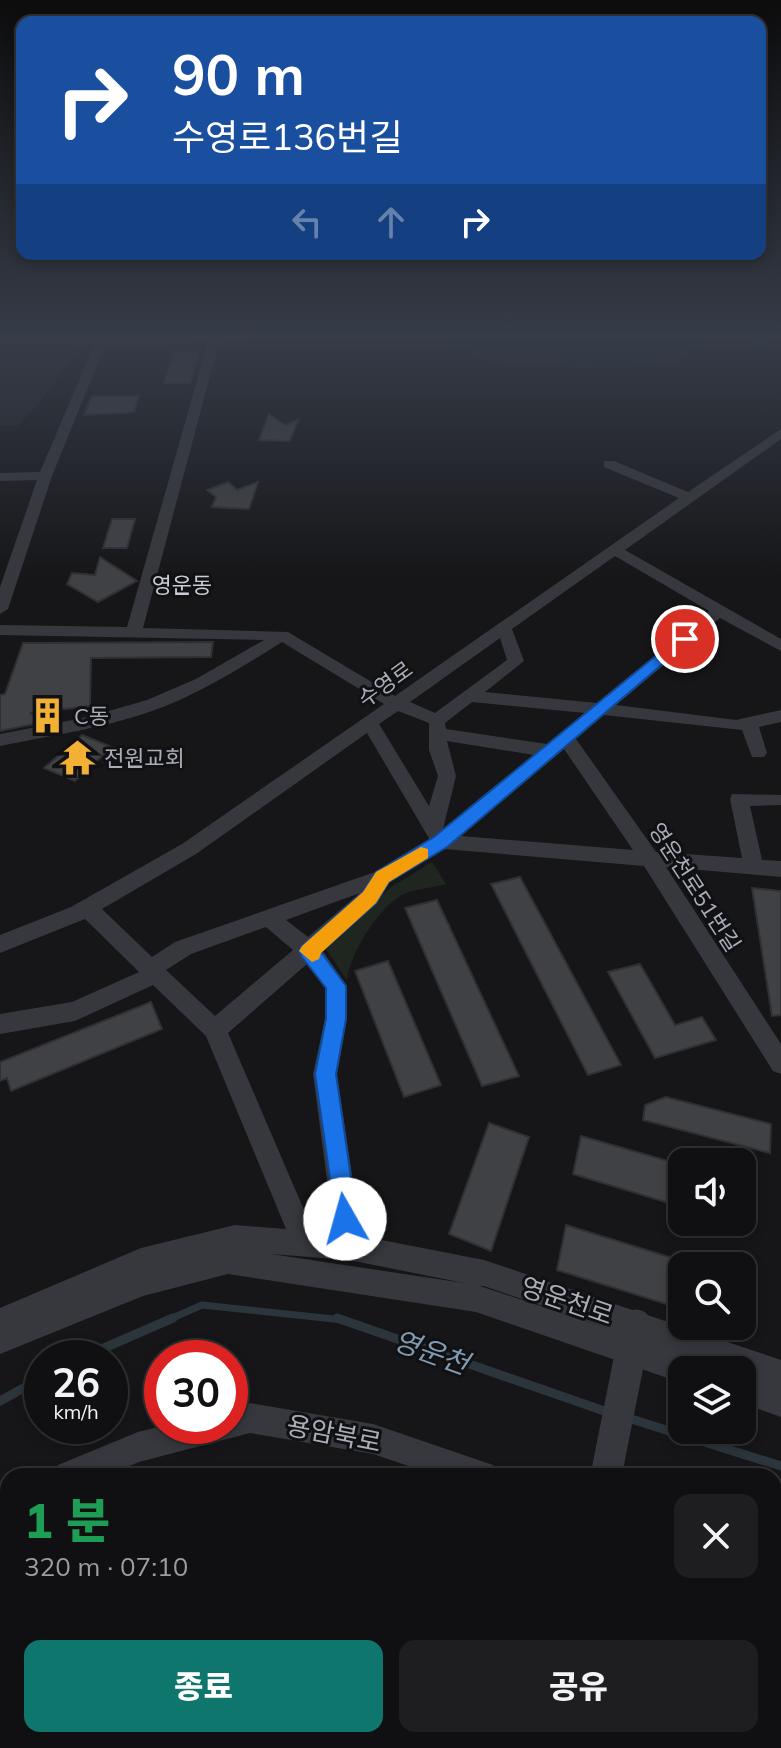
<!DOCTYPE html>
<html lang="ko">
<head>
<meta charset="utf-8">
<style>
	:root { --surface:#101012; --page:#1e1e20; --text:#f1f3f6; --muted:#9c9d9f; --line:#303032; --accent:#0f766e }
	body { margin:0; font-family:Mulish,"Noto Sans KR",sans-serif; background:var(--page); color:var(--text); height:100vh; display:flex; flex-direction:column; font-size:30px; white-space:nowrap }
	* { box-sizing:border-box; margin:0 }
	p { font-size:26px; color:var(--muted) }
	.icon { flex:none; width:44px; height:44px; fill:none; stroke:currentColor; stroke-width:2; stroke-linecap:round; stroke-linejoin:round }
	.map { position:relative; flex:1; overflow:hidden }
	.drawer { position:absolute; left:0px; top:1468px; width:782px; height:280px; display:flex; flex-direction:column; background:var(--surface); border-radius:24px 24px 0 0; box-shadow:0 4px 12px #0003,0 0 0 2px var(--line) }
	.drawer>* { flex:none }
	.banner { position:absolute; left:16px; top:16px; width:750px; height:244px; border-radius:16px; box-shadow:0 4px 12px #0003,0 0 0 2px var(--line); background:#1a4fa0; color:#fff; overflow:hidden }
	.tools { position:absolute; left:668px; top:1148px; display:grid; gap:16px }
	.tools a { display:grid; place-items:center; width:88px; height:88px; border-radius:16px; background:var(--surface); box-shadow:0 4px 12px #0003,0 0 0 2px var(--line); font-size:40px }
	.speed { position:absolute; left:24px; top:1340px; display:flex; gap:16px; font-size:40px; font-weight:700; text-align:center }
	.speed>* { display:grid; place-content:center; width:104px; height:104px; border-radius:50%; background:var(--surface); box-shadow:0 4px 12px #0003,0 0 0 2px var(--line); line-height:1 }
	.speed small { font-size:20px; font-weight:400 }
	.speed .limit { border:12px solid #d22; background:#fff; color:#111 }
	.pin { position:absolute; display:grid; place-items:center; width:68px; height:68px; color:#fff; margin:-34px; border:4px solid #fff; border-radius:50%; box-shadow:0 2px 8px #0007 }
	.me { position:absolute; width:88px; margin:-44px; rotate:353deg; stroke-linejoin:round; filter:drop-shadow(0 0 6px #0008) }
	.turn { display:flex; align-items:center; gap:28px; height:168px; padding:0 24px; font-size:36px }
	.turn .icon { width:104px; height:104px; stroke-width:2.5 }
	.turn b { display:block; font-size:56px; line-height:68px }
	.lanes { display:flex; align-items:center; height:76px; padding:0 24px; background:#0003; justify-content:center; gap:40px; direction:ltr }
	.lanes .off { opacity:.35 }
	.round { display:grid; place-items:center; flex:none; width:84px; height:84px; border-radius:16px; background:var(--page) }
	.overview { display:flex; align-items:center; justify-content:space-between; height:136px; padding:0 24px }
	h1 { font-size:48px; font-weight:800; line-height:60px; color:#1e9e55 }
	.primary-button { display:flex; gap:16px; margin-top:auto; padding:16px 24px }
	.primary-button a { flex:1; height:92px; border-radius:16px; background:var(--accent); color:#fff; font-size:32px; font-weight:800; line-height:92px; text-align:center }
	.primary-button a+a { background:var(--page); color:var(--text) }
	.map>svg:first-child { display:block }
	.built { fill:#222225 }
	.green { fill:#1e261f }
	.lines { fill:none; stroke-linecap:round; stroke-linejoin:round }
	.stream-far1 { stroke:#2c353c; stroke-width:7 }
	.stream { stroke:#2c353c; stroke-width:9 }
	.building { fill:#404145; stroke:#303034; stroke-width:2 }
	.minor { fill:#37383d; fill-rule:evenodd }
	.minor-bridge { stroke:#37383d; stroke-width:31 }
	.route { fill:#1a73e8; stroke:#114b97; stroke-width:2 }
	.slow { fill:#f59e0b }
	.labels { text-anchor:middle; stroke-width:6; stroke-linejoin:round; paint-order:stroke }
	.far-quarter-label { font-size:22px; fill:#c9ccd4; stroke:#111113 }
	.street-label { font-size:22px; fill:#a8adb8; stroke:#111113 }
	.poi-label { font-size:22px; fill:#a8adb8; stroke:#111113; text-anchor:start }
	.near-street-label { font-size:26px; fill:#a8adb8; stroke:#111113 }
	.near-water-label { font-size:28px; font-style:italic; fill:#7f9bb3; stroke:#111113 }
</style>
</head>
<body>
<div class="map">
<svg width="781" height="1748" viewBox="0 0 781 1748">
	<rect width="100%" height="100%" fill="#161618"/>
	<path class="built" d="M0 342H81L52 387 18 426H0Z"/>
	<path class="green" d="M428 336H707L708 342 667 367 577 368 486 360Z
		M432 862 446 884C432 888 414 889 402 895 379 907 349 955 347 980L325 948 391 887Z"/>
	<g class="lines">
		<path class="stream-far1" d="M168 1320 202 1305 343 1320"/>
		<path class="stream" d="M337 1318 610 1413
			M81 1358 173 1318
			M0 1401 42 1378
			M628 1418 781 1466"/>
	</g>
	<path class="building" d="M174 351H199L190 383H164Z
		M92 396H139L134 412 84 415Z
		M269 414 285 425 298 420 290 441 259 440Z
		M228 482 237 490 258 482 249 509 212 507 216 497 207 490Z
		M112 519H135L127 548H103Z
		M100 557 137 581 98 602 67 584 72 573 95 575Z
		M213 642 211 657 91 658 90 706 30 713 50 721 0 731V695L5 694 23 643Z
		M82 735 112 747 75 781 44 768Z
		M520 877 621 1065 588 1075 491 884Z
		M752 888 781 891V1015L772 1016Z
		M437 900 519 1076 482 1086 405 908Z
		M388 961 441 1085 404 1097 355 971Z
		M640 964 675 1025 702 1017 716 1040 655 1058 608 972Z
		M151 1002 162 1029 11 1091 7 1078 0 1081V1062Z
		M666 1097 771 1124 770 1153 643 1120 645 1105Z
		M489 1123 529 1137 491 1251 449 1234Z
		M581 1136 682 1165V1207L573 1174Z
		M566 1225 682 1261V1309L557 1270Z"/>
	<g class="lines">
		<path class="minor" d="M210 336H262L249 342H219L143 628 288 632 395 696 679 498 604 467V461H614L688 492 781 429V439L625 550 781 639V651L720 618 616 705 736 720 781 710V722L759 727 767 753 764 757H752L742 730 604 715 576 739 656 852 742 858 730 799 732 794 781 795V805L750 806 762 860 781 861V877L666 867 781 1044V1074L773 1071 644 866 444 849 389 882 376 903 322 950 347 986V1019L337 1074 361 1236 484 1260 781 1360V1417L742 1403V1370H728L692 1358 697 1360 701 1370H682V1383L476 1312 228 1274 143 1296 0 1354V1308L141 1248 235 1225 286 1229 206 1036 153 985 75 1021 0 1034V1014L72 1002 139 972 85 919 0 953V935L71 907 182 844 384 704 282 642C244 666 205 690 163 707 111 727 54 735 0 746V734L88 717 147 700 196 679 264 640 0 635V625L127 627 208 342 106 343 52 476 8 609 0 614V587L37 480 0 481V473L40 472 95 343H0V337ZM615 556 709 611 597 703 485 692 524 661 512 629ZM500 638 507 660 435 713 410 702ZM472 702 585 713 547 744 446 729 445 723ZM398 711 429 723V750L438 776 429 806 379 724ZM367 733 430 840 375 872 175 942 152 957 102 909 196 854ZM447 741 534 755 443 829 456 776ZM564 749 633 850 461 836ZM360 893 308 937 286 920ZM266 927 293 950 215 1016 166 970 191 954ZM308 963 325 988V1019L313 1074 334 1233 313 1231 228 1033ZM271 1254 349 1260 464 1283ZM480 1286H484L615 1331Z
			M763 336H775L758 348H750V344Z
			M250 1403 373 1424 493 1465 497 1476H438L373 1454 250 1433 139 1462 105 1476H54L58 1465 138 1432 162 1426H230V1409Z
			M8 1498V1532L0 1536V1502Z
			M774 1558 781 1560V1592L774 1590Z
			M0 1648 8 1651V1702L0 1699Z
			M13 1740H47L50 1747 53 1740H95L92 1748H15Z
			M347 1740H381L380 1748H344Z
			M440 1740H490L494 1748H443Z
			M546 1740H580V1748H544Z"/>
		<path class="minor-bridge" d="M606 1476 636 1325"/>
	</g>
	<linearGradient id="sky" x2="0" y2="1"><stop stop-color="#0c0c0d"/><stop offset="0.58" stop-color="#363c48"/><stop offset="1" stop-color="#363c48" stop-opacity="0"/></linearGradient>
	<rect width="781" height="580" fill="url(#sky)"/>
	<path class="route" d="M680 636 692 639 447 847 389 882 376 903 321 952 346 986V1019L336 1074 357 1219 354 1227 345 1231 337 1227 315 1074 326 1019V988L302 957 299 951 302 946 363 892 376 872 434 837Z"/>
	<path class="slow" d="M421 847 428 849V858L389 882 376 903 321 953 319 959 312 962 299 951 302 946 363 892 376 872Z"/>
	<defs>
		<symbol id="building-bare" viewBox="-9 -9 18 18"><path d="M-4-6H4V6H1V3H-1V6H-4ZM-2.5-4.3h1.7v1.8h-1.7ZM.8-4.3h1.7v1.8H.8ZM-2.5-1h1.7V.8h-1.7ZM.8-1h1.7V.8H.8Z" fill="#f2b134" stroke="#111113" stroke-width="2.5" paint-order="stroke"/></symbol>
		<symbol id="temple-bare" viewBox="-9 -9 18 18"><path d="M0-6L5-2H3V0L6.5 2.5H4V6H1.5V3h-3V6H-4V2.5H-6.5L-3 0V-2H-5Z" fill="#f2b134" stroke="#111113" stroke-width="2.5" paint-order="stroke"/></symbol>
	</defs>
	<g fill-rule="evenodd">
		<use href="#building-bare" x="22" y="690" width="51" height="51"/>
		<use href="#temple-bare" x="52" y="732" width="51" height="51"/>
	</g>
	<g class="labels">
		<g class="far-quarter-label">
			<text x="182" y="593">영운동</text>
		</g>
		<g class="street-label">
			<text transform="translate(385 684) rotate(-36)" y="8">수영로</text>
			<text transform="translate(695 887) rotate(57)" y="8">영운천로51번길</text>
		</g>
		<g class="poi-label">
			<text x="74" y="724">C동</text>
			<text x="104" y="766">전원교회</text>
		</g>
		<g class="near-street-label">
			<text transform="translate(567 1301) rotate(19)" y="9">영운천로</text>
			<text transform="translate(334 1434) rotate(11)" y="9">용암북로</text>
		</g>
		<g class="near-water-label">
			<text transform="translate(431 1352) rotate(20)" y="10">영운천</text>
		</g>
	</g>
</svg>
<div class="tools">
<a><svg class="icon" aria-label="sound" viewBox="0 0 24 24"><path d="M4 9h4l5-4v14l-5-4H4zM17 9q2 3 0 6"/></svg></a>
<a><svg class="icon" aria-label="search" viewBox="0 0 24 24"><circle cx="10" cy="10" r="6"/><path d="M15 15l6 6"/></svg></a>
<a><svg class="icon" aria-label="layers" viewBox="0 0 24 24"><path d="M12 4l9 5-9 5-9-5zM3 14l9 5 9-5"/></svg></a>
</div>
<div class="speed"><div>26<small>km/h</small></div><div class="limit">30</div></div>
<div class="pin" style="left:685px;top:639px;background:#d93025"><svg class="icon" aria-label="arrive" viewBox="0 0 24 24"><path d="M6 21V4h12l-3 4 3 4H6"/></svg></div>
<svg class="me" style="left:345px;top:1219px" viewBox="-20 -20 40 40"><circle r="19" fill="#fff"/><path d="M0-13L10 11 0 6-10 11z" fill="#1a73e8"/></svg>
<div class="banner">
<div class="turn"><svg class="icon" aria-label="right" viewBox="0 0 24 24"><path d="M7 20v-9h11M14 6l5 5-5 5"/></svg><div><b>90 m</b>수영로136번길</div></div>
<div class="lanes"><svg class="icon off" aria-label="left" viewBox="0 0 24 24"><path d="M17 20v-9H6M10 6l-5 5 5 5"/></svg><svg class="icon off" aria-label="ahead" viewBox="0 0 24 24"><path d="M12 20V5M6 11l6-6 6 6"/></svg><svg class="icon" aria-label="right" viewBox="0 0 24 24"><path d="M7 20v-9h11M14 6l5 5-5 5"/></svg></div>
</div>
<section class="drawer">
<div class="overview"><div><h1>1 분</h1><p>320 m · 07:10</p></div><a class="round"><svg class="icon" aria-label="close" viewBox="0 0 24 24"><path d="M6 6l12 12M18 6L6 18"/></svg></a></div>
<div class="primary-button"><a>종료</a><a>공유</a></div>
</section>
</div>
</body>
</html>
